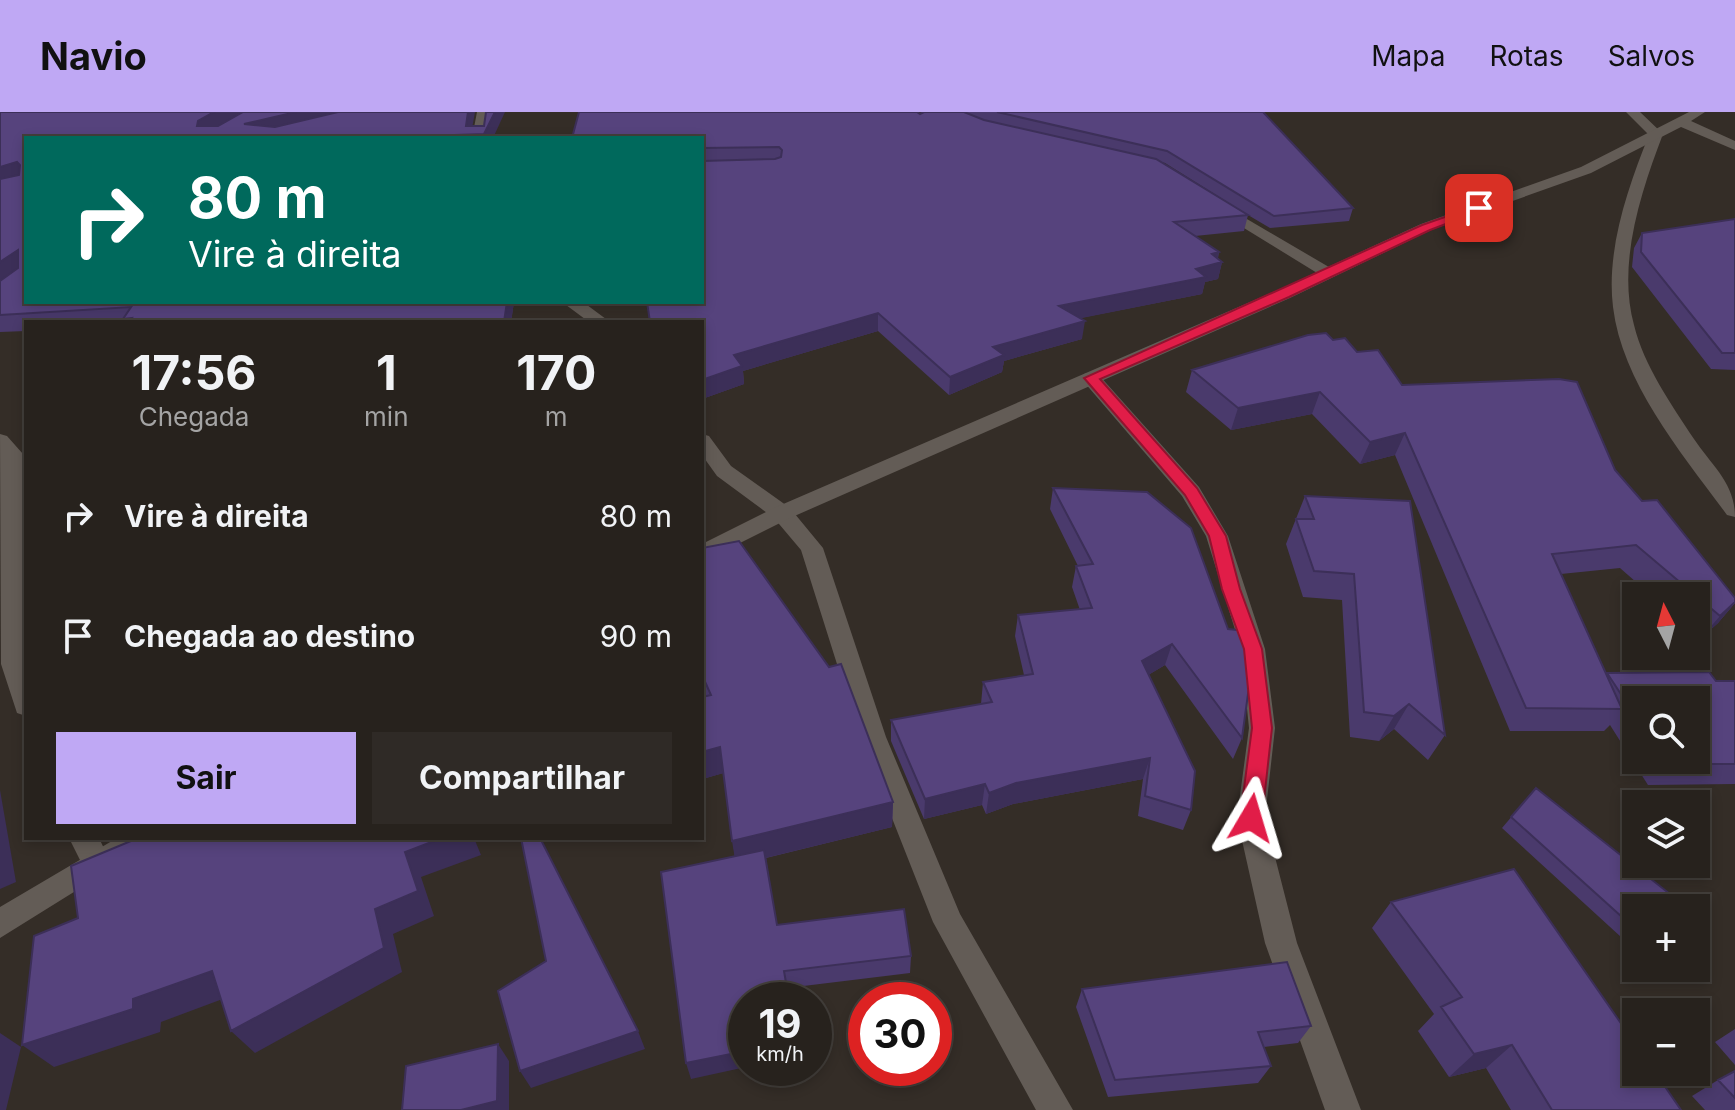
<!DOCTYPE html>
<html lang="pt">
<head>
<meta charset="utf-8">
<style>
	:root { --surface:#27221d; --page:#2f2a26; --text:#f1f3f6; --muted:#a4a4a4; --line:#433f3b; --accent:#bfa8f4 }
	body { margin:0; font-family:Inter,sans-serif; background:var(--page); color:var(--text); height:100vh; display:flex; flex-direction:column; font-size:30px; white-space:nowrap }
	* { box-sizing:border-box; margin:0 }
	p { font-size:26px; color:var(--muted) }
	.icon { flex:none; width:44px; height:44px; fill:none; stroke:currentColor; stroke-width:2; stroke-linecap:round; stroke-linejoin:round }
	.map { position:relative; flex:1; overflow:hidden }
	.details { position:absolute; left:24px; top:208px; width:680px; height:520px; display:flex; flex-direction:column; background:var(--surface); border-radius:0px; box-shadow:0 4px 12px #0003,0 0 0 2px var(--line) }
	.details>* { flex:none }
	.banner { position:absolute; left:24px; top:24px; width:680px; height:168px; border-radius:0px; box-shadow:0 4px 12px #0003,0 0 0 2px var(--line); background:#00695c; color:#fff; overflow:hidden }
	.needle { width:52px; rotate:354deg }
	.controls { position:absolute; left:1622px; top:470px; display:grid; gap:16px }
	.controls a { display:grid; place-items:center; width:88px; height:88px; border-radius:0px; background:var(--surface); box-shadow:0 4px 12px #0003,0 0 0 2px var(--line); font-size:40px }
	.speed { position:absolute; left:728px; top:870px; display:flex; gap:16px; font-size:40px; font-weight:700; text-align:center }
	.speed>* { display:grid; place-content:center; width:104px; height:104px; border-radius:50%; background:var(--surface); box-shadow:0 4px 12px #0003,0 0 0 2px var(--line); line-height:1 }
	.speed small { font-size:20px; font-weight:400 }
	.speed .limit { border:12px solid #d22; background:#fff; color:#111 }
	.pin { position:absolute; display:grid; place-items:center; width:68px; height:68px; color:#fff; margin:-34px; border-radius:16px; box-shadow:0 4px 12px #0006 }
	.me { position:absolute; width:88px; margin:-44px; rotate:7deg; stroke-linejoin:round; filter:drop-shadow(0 0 6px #0008) }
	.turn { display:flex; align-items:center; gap:28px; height:168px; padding:0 32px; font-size:36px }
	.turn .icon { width:104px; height:104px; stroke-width:2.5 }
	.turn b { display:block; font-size:56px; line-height:68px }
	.eta { display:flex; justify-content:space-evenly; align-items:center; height:136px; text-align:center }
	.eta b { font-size:48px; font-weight:700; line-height:56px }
	.button { display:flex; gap:16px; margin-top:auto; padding:16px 32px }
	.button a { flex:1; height:92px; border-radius:0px; background:var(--accent); color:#111; font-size:32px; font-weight:700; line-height:92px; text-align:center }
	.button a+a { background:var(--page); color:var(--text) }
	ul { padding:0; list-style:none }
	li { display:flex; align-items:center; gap:24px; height:120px; padding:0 32px }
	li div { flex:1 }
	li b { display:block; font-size:30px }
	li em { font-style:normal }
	header { display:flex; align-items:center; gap:48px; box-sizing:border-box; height:112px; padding:0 40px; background:var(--accent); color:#111 }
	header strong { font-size:38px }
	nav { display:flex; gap:44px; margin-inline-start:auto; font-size:28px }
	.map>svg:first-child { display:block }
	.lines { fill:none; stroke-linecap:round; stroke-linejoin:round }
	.street { fill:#635c56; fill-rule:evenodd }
	.secondary { fill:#635c56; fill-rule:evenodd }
	.wall { fill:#4a3a6c; fill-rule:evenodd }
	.shaded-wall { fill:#3c2f58 }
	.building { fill:#56437d; stroke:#3c2f58; stroke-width:2 }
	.route { fill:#e11d48; stroke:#92132f; stroke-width:2 }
</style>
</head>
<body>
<header>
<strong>Navio</strong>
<nav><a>Mapa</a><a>Rotas</a><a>Salvos</a></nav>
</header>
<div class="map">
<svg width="1735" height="998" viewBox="0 0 1735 998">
	<rect width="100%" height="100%" fill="#342d27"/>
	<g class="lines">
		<path class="street" d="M477 0H489L486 26H472Z
			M1626 0H1640L1663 22C1641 80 1617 151 1634 213 1644 254 1671 292 1694 327 1712 354 1735 371 1735 405L1727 403C1683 343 1622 271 1613 195 1606 138 1628 75 1649 23Z
			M1218 90 1334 158 1336 161 1334 164H1322L1213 97 1211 94Z
			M562 190H583L610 210H589Z
			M1091 260 1098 262 1199 375 1228 424 1265 537 1275 616 1265 706 1297 831 1361 998H1325L1265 831 1237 706 1249 616 1241 537 1206 424 1182 384 1084 270V262Z
			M0 322 7 324 23 342 26 604 17 601 1 552Z
			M702 322 709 324 731 354 790 396 823 436 886 625 960 802 1073 998H1036L933 810 860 625 801 438 774 406 717 364 702 343Z
			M69 726H99L111 751 106 760 96 764 86 760Z"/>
		<path class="secondary" d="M1689 0H1705L1691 9 1735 29V38L1681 15 1591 61 1431 118 1290 186 790 406 702 450V432L774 396 1278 178 1421 112 1581 55Z
			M117 726H160L155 735 106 760 0 826V795Z"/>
	</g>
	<path class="wall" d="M0 0 472 14 493 26H26V190H514L511 210H26V219L0 220Z
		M924 0H1263L1353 96 1349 109 1270 116 1248 103 1244 119 1195 124 1219 140 1218 146 1222 150 1218 167 1205 170 1202 182 1080 206 1082 227 1004 249 1002 260 949 283 878 219 743 259 744 272 702 287V26L920 2ZM1161 50 1165 51 1240 98Z
		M1735 107V258L1711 257 1632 155 1634 136 1642 121Z
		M1333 228 1357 240 1402 273 1615 358 1735 491 1718 511 1700 527 1696 523V484H1652L1620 456 1561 462 1607 563V561L1716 569H1735V672L1648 673 1610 613 1604 619H1510L1395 343 1360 352 1312 302 1231 318 1186 280 1192 258ZM1636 588 1696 648H1636Z
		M1053 376 1147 380 1242 626 1233 647 1165 553 1148 563 1191 698 1183 718 1138 704 1143 667 1013 692 986 702 982 693 924 707 891 629V608L981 592 983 570 1024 563 1015 524 1018 503 1080 498 1072 475 1076 454H1078L1050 397Z
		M1305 384 1410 389 1445 623 1428 648 1394 617 1379 629 1350 625 1342 488 1303 485 1286 432Z
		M702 436 893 690 892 715 766 746 777 813 911 844 910 861 787 876 691 967 735 745 723 661 706 666 702 644V585H705L702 579Z
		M1536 676 1636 796V817L1621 825 1502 716Z
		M1391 790 1681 998H1511L1486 956 1449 965 1418 919 1434 902 1372 816Z
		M1082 877 1311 914 1298 931 1264 935 1271 954 1258 971 1108 985 1076 895Z
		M1735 917V953L1715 930Z
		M1735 959V998H1705L1692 984 1718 968Z"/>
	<path class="shaded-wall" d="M214 0H245L204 23 197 14 198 9Z
		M296 0H361L251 26 244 12Z
		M468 0H475L471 22 466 14Z
		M495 0H505L493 26H485L484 22Z
		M17 50 25 65 0 72V55Z
		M18 138 26 150 0 172V150Z
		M1219 140 1216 152 1222 150 1218 167 1205 170 1202 182 1057 211 1059 194 1196 157 1212 142Z
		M507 190H514L511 210H504Z
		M878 201V219L743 259 744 272 702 287V268L734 243Z
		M132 206 135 210H124L123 207Z
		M1085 209 1082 227 1004 249 1002 260 949 283 950 265 993 235Z
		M1320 280 1312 302 1231 318 1238 296Z
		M1405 321 1395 343 1360 352 1370 330Z
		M1735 491 1718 511 1700 527 1720 504Z
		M1172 532 1165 553 1135 571 1142 549Z
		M1409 592 1394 617 1379 629 1394 604Z
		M720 635 724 661 706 666 702 640Z
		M1150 646 1143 667 1013 692 986 702 989 681 1016 671Z
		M985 672 982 693 924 707 925 687Z
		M0 678 16 770 0 777Z
		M893 690 892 715 736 753 732 729Z
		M442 726H474L481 743 421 765 434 804 393 822 402 860 255 941 231 919 375 797 405 740Z
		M1636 812V817L1621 825 1632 814Z
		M212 859 236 882 161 910 160 920 54 955 22 933 133 887Z
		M638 919 645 937 531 976 520 959Z
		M0 921 21 935 6 998H0Z
		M498 932 509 949V998H461Z
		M1512 933 1486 956 1449 965 1474 942Z
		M746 939V955L691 967 686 951Z"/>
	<path class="building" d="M0 0H214L198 9 197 14H218L243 0H296L244 12 275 15 338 0H468L466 14H484L486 0H495L484 22 456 23 457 26H26V190H507L504 210H130L132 206 123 207 131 195 0 203V169L18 156V138L0 150V67L19 63 20 53 17 50 0 55Z
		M579 0H917L920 2 924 0H964L984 8 1156 47 1248 103 1174 110 1219 140 1212 142 1222 150 1196 157 1206 165 1059 194 1085 209 993 235 1004 243 950 265 878 201 734 243 742 254 702 268V210H650L647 190H702V49L775 47 781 45 782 38 779 35 702 36V26H572Z
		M997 0H1263L1353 96 1274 104 1167 39Z
		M1735 107V241H1722L1641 140 1642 121Z
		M1326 221 1333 228 1345 226 1357 240 1378 238 1402 273 1559 267 1577 270 1615 358 1642 389 1657 388 1735 486V490L1720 504 1636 433 1552 442 1622 597 1526 596 1405 321 1370 330 1320 280 1238 296 1192 258 1308 223Z
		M1053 376 1147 380 1191 416 1228 517 1247 519 1251 560 1242 626 1172 532 1142 549 1195 659 1191 698 1145 684 1150 646 1016 671 989 681 985 672 925 687 891 608 992 590 983 570 1033 562 1018 503 1092 496 1076 454 1093 452Z
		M1305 384 1410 389 1445 623 1409 592 1394 604 1364 600 1354 462 1314 459 1296 407H1314Z
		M739 429 829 555 841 552 893 690 732 729 720 635 702 640V585L711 583 702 563V436Z
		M1709 560 1716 569H1735V652H1667L1665 648H1696V588H1636V605L1607 561Z
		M1536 676 1680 790 1669 796H1636V812L1632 814 1511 705Z
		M138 726H442L405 740 418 779 375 797 384 836 231 919 212 859 133 887V897L22 933 34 824 78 806 71 754Z
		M521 726H540L638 919 520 959 498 879 546 849Z
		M764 738 777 813 904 797 911 844 784 859 789 888H746V939L686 951 661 760Z
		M1514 757 1636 933V960H1655L1681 998H1552L1512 933 1474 942 1441 895 1462 885 1391 790Z
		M1287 850 1311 914 1258 920 1271 954 1115 968 1082 877Z
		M498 932 497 989 461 998H402L406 954Z
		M1735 959V986L1718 968Z"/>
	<path class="route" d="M1479 93 1483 98 1430 118 1289 185 1100 267 1197 376 1226 424 1240 477 1262 537 1272 616 1262 706 1259 712H1243L1240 706 1252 616 1244 537 1222 477 1209 424 1185 383 1084 266 1422 113Z"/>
</svg>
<div class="controls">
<a><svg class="needle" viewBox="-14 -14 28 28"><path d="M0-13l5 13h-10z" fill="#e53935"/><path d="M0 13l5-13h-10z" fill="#a4a4a4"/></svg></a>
<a><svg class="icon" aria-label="search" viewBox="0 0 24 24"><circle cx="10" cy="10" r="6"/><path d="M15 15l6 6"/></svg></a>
<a><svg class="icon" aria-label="layers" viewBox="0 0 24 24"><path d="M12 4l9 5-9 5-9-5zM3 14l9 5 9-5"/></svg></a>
<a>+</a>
<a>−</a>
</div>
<div class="speed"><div>19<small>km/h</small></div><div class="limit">30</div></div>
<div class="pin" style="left:1479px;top:96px;background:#d93025"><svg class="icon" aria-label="arrive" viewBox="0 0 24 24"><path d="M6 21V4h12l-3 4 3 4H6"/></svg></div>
<svg class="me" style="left:1251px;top:706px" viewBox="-20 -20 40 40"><path d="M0-17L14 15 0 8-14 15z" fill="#e11d48" stroke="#fff" stroke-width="4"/></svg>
<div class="banner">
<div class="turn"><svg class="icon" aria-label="right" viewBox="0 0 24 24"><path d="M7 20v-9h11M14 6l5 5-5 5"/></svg><div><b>80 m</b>Vire à direita</div></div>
</div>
<section class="details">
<div class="eta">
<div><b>17:56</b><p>Chegada</p></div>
<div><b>1</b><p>min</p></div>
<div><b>170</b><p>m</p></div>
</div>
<ul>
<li><svg class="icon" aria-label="right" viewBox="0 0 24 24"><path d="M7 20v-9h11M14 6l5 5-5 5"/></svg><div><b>Vire à direita</b></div><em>80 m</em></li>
<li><svg class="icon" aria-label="arrive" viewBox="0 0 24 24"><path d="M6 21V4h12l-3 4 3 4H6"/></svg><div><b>Chegada ao destino</b></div><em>90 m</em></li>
</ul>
<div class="button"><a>Sair</a><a>Compartilhar</a></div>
</section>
</div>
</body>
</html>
